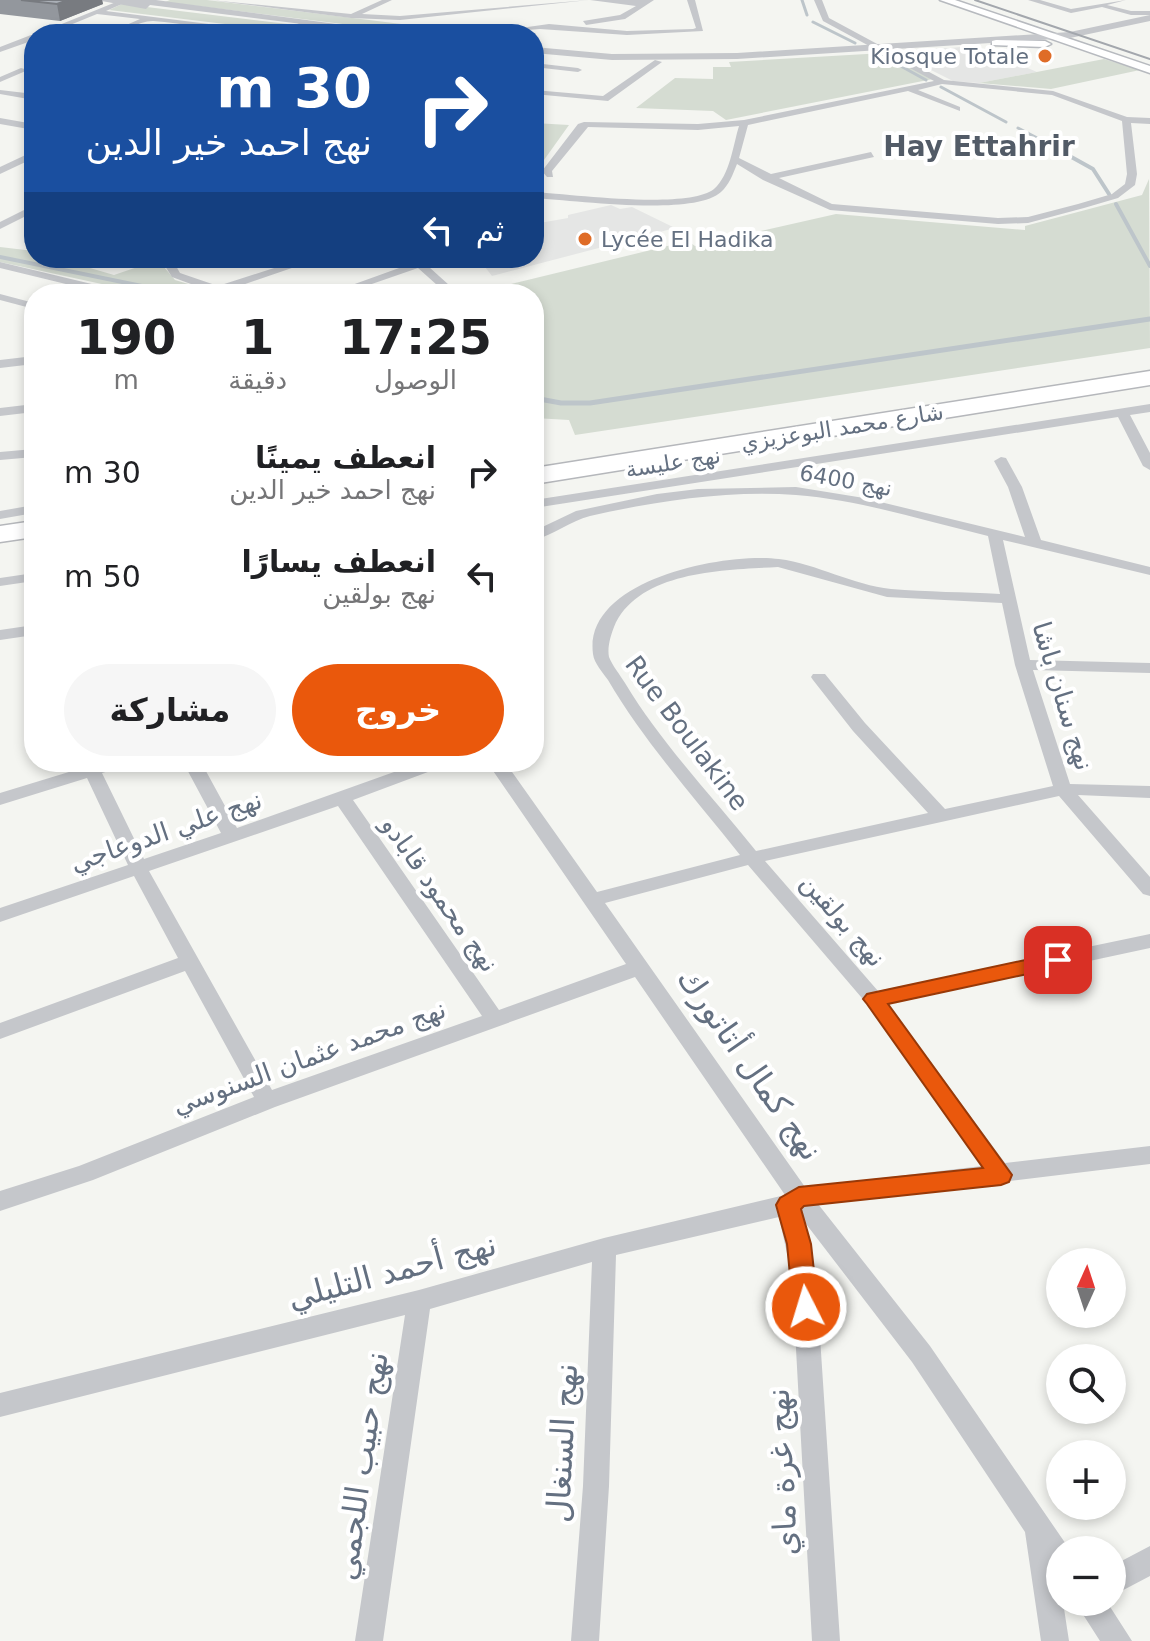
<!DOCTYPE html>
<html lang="ar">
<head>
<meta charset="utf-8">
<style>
	:root { --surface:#fff; --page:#f6f6f6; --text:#202124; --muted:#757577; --accent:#ea580c }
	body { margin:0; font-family:"DejaVu Sans","Noto Naskh Arabic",sans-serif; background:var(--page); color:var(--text); direction:rtl; height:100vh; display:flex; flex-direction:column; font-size:30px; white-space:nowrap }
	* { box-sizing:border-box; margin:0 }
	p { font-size:26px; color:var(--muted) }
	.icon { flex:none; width:44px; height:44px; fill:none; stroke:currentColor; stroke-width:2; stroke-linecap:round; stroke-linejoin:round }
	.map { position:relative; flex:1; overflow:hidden; direction:ltr }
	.drawer { position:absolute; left:24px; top:284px; width:520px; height:488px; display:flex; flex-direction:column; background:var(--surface); border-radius:32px; box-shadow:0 4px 12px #0003; direction:rtl }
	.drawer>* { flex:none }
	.guide { position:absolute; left:24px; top:24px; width:520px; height:244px; border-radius:32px; box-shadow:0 4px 12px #0003; direction:rtl; background:#1a4fa0; color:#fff; overflow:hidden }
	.needle { width:52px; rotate:3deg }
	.controls { position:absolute; left:1046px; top:1248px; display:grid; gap:16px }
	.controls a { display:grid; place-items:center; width:80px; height:80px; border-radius:50%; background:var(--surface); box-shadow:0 4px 12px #0003; font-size:40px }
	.pin { position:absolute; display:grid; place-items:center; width:68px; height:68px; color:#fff; margin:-34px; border-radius:16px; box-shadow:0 4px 12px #0006 }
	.me { position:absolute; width:88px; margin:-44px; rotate:355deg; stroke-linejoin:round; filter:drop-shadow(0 0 6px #0008) }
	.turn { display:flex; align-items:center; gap:28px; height:168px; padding:0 40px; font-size:36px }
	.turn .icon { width:104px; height:104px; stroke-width:2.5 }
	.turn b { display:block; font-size:56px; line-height:68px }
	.then { display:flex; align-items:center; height:76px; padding:0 40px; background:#0003; gap:16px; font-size:30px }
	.eta { display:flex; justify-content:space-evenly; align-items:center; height:136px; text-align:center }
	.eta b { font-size:48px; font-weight:700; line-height:56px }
	.cta { display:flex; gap:16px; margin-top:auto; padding:16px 40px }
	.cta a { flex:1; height:92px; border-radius:48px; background:var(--accent); color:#fff; font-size:32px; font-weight:700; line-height:92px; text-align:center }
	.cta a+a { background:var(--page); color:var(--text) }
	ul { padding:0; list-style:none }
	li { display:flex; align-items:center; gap:24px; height:104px; padding:0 40px }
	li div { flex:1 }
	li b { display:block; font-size:30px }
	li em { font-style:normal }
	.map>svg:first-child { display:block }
	.built { fill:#e5e6e5 }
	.green { fill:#d5dcd2 }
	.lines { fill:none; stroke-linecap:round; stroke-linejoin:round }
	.stream-far2 { stroke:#bdc5ca; stroke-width:3 }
	.stream-far1 { stroke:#bdc5ca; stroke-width:4 }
	.stream { stroke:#bdc5ca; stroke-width:5 }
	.secondary-casing { stroke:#b7babf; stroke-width:3 }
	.motorway-casing { stroke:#b5b7bb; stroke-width:3 }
	.minor { fill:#c5c7cb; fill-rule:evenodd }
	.tertiary { fill:#c5c7cb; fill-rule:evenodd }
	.secondary { fill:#fff; fill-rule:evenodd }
	.motorway { fill:#fff; fill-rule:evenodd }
	.tram { stroke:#a3a7ad; stroke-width:2 }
	.wall { fill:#93979d }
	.shaded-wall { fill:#787b80 }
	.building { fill:#abb0b7; stroke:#787b80; stroke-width:2 }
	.route { fill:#ea580c; stroke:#983908; stroke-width:2 }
	.poi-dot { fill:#df6c27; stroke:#fff; stroke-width:3 }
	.labels { text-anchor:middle; stroke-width:8; stroke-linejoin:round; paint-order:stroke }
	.far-poi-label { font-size:22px; fill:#647081; stroke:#fff; text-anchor:end }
	.far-street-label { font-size:22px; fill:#647081; stroke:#fff }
	.street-label { font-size:26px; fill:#647081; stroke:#fff }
	.far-district-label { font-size:28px; font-weight:bold; fill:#525b67; stroke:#fff }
	.near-street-label { font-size:32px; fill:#647081; stroke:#fff }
</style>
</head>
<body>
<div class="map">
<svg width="1150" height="1641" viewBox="0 0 1150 1641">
	<rect width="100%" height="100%" fill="#f4f5f1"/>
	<path class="built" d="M976 46 1037 72 979 83 953 81 895 52Z
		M611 205 620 209 632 207 675 228 492 276 485 267 515 258H534V224L568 218V215Z"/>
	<path class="green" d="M170 0H207L474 33 423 34 165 2Z
		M122 4 296 25 284 31 109 10Z
		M884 53 933 79 726 120 713 111 636 108 675 78 713 79V67H731L729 62Z
		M1104 59 1140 70 1051 89 979 83Z
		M534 123 569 125 534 174Z
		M1149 179 1150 348 575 435 569 420 534 418V294L474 293 688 241 695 246 836 214 1025 230V226L1142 195Z
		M0 247 34 251V258L65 261 71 258H102L83 266 114 275 158 260 175 280 221 294H148L0 262Z"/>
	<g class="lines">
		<path class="stream-far2" d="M802 0 807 15
			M813 22 855 43
			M879 54 926 80
			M941 87 1006 122
			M1018 128 1043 141"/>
		<path class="stream-far1" d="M1039 139 1093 169 1109 194
			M1116 204 1150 266
			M0 257 176 293"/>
		<path class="stream" d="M534 398 561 403H590L1150 319"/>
		<defs>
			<path id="secondary" d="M940 0H955L1150 66V73Z
				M996 40 1045 41 1051 44 1045 47 992 45V41Z"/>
			<path id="motorway" d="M1150 371V385L534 484V468Z
				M34 521V537L0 542V526Z"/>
		</defs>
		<use href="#secondary" class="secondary-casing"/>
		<use href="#motorway" class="motorway-casing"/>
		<path class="minor" d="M121 0H131L106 11 280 33 305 20 312 22C271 50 201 23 153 21 137 21 123 34 106 34L140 19 97 14 48 34H37Z
			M210 0 351 14 382 0H392L362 14 400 16 589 0 400 20 351 18Z
			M590 0H654L625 19 586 25 583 21 620 15 636 6Z
			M687 0H695L703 31 627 35 540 29 479 34 549 24 627 31 693 29 696 28Z
			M814 0H822L829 18 944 80 1053 91 1127 117 1150 118V124L1131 123 1137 174 1135 185 1118 198 1084 208 1028 223 998 224 830 210 763 180 737 164C733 174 729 185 721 192 694 217 573 200 534 198V192C570 194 688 210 714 189 730 175 733 145 739 126L698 130 588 127 552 171 553 177H547L542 171 578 124 584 122 698 124 744 120 934 81 823 21ZM942 84 1052 95 1122 121 1127 174 1125 184 1112 194 1078 204 1028 217 998 218 832 204 779 178 874 157 871 152 771 174 739 158 748 125 908 91 960 111V107L918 90Z
			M1028 0H1040L1071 9 1126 0 1107 5 1131 11H1150V15H1131L1102 7 1071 13Z
			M31 35H34V40L0 52V47Z
			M655 60 662 62 608 101 534 94V90L603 96Z
			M534 63 578 68 582 70 578 72 534 67Z
			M21 68 28 70 0 82V77Z
			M0 90 34 94V100L0 94Z
			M0 118 34 124V130L0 124Z
			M34 151V158L0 174V167Z
			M34 205V212L0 229V222Z
			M160 258 172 261 196 258 176 266 180 273 218 286 305 258H321L228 290 231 294H218L172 277Z
			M408 258H419L459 294H447L418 268 343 294H327L413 263Z
			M0 262 125 292 126 294H107L0 268Z
			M0 294 34 303V309L0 300Z
			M34 356V364L0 368V360Z
			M34 404V412L0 416V408Z
			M1150 404V412L1130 415 1150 453V470L1143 466 1118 417 534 508V500Z
			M34 449V457L0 460V452Z
			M1001 457 1006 458 1022 487 1041 540 1150 567V575L1003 540 1030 660 1150 663V673L1033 670 1070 784 1150 786V798L1078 795 1150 877V896L1143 894 1059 796 765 861 878 991 1150 934V948L888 1004 1005 1163 1150 1146V1164L818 1204 930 1346 1070 1550H1060V1602H1063L1069 1641H1041L1025 1532 912 1362 803 1220 816 1276 840 1641H812L792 1276 779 1217 616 1255 609 1486 599 1641H571L583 1486 592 1262 430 1309 383 1641H355L405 1315 0 1417V1393L419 1290 604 1238 785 1195 635 977 275 1107 93 1180 0 1211V1191L79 1166 254 1097 185 971 0 1039V1023L178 958 134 876 0 922V908L128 865 87 778 0 805V793L82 768 79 762H129L126 766 102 773 144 859 221 833 183 762H201L237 828 422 762H447L444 766 353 800 499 1010 626 964 487 762H505L597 892 740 855C695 798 645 743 608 680 603 673 594 663 593 654 583 579 726 552 779 559 817 564 853 585 891 589 927 592 964 592 1000 594L988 536C925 521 861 500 796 495 728 490 657 501 590 516 570 521 554 535 534 540V531L576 511 657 494 698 489 796 487 864 498 1025 537 1008 487 994 461ZM778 567 887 597 1002 603 1015 665 1053 786 945 809 865 723 825 674H813L811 677 813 680 853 731 928 813 756 851C712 796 661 743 625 683 620 675 612 665 609 657 607 647 611 635 614 627 638 570 726 570 778 567ZM338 806 482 1016 272 1090 149 871ZM748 865 867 1004 982 1166 805 1187 605 903Z
			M34 505V513L0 519V511Z
			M34 573V581L0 586V578Z
			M34 625V635L0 640V630Z
			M1150 1546V1576L1112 1596V1566Z
			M1075 1602H1107L1132 1641H1100Z"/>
		<path class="tertiary" d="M96 0H156L411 34H382L150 5 146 9Z
			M1150 15V21L1070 38 737 59 612 60 534 53V47L612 54 737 53 1070 32Z"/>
		<use href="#secondary" class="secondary"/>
		<use href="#motorway" class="motorway"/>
		<path class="tram" d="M975 0 1150 59"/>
	</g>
	<path class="wall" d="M0 0H102L103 4 60 21 0 14Z"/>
	<path class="shaded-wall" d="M68 0H102L103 4 60 21 57 4Z"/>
	<path class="building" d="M21 0H68L57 4Z"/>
	<path class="route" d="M1058 953 1065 955 1068 960 1065 966 888 1004 1012 1175 1009 1182 1001 1185 804 1206 801 1209 811 1244 818 1307 815 1315 806 1318 797 1315 793 1307 787 1244 776 1205 780 1198 799 1187 983 1168 867 1004 863 999 867 994Z"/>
	<g class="poi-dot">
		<circle cx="1045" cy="56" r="8"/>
		<circle cx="585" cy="239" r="8"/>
	</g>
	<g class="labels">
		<g class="far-poi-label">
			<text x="1029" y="64">Kiosque Totale</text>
			<text x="601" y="247" text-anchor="start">Lycée El Hadika</text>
		</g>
		<g class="far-street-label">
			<text transform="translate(842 427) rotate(-9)" y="8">شارع محمد البوعزيزي</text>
			<text transform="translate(673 462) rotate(-9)" y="8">نهج عليسة</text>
			<text transform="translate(846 480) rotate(10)" y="8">نهج 6400</text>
		</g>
		<g class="street-label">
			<text transform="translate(1063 696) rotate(73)" y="9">نهج سنان باشا</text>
			<text transform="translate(687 733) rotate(53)" y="9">Rue Boulakine</text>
			<text transform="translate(166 831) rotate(-19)" y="9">نهج علي الدوعاجي</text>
			<text transform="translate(440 894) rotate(55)" y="9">نهج محمود قابادو</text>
			<text transform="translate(843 920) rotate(49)" y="9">نهج بولقين</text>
			<text transform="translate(309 1057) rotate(-20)" y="9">نهج محمد عثمان السنوسي</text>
		</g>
		<g class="far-district-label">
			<text x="979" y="156">Hay Ettahrir</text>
		</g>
		<g class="near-street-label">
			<text transform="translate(750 1064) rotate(55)" y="11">نهج كمال أتاتورك</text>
			<text transform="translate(392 1271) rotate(-15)" y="11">نهج أحمد التليلي</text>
			<text transform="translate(562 1443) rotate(-87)" y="11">نهج السنغال</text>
			<text transform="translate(361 1466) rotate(-82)" y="11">نهج حبيب اللجمي</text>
			<text transform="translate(782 1472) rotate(-93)" y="11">نهج غرة ماي</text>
		</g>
	</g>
</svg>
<div class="controls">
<a><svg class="needle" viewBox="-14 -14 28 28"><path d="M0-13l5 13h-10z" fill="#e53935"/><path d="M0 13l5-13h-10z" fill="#757577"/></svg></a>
<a><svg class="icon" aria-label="search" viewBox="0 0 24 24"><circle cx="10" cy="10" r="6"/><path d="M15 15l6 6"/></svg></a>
<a>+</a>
<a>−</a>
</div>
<div class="pin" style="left:1058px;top:960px;background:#d93025"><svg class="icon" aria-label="arrive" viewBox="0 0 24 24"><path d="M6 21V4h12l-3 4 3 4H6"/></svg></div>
<svg class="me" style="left:806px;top:1307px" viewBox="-20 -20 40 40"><circle r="17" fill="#ea580c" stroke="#fff" stroke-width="3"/><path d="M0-11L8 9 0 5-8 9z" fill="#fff"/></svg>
<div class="guide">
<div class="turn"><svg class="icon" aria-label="right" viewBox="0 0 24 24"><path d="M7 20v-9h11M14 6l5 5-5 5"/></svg><div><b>30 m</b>نهج احمد خير الدين</div></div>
<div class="then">ثم<svg class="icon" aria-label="left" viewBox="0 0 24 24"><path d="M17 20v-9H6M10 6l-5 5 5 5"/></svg></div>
</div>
<section class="drawer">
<div class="eta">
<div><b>17:25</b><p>الوصول</p></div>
<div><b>1</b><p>دقيقة</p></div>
<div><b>190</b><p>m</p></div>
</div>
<ul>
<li><svg class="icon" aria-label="right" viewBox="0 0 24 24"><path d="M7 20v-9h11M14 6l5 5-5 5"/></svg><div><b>انعطف يمينًا</b><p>نهج احمد خير الدين</p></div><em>30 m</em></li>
<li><svg class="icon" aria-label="left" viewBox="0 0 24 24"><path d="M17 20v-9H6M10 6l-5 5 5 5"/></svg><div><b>انعطف يسارًا</b><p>نهج بولقين</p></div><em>50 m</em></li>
</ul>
<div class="cta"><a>خروج</a><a>مشاركة</a></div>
</section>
</div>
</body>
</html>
